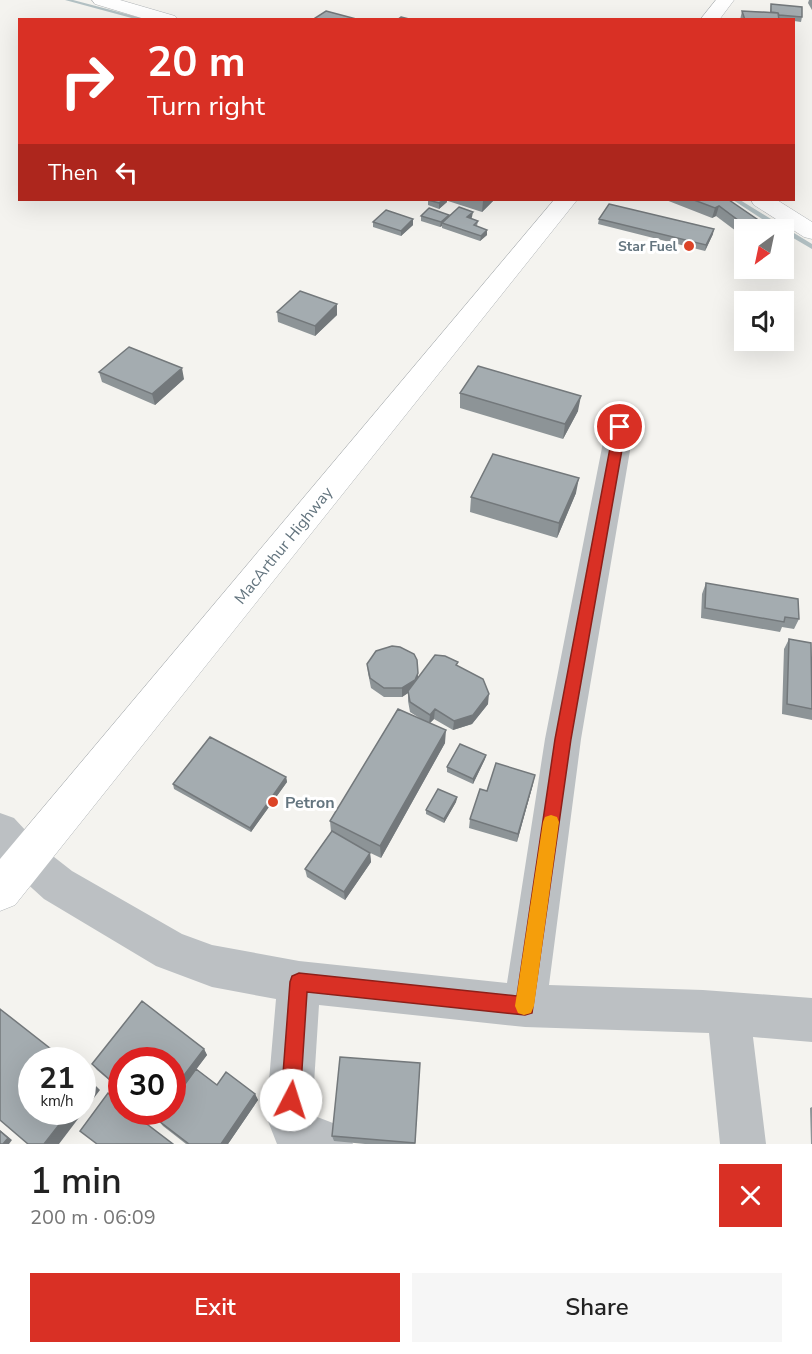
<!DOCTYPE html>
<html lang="en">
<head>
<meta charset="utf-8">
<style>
	:root { --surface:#fff; --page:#f6f6f6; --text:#222; --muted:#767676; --accent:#d93025 }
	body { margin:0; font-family:"Nunito Sans",sans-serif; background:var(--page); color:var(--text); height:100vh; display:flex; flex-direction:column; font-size:22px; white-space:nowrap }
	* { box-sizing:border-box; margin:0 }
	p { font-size:20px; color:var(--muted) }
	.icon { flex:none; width:33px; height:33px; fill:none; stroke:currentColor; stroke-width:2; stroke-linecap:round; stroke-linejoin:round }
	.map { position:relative; height:1144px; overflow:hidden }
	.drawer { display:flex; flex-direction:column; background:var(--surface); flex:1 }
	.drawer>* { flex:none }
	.guide { position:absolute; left:18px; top:18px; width:777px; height:183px; border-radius:0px; box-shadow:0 6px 24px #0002; background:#d93025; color:#fff; overflow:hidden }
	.needle { width:39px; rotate:213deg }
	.buttons { position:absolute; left:734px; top:219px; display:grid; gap:12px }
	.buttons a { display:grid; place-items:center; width:60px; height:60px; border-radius:0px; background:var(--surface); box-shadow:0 6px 24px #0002; font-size:30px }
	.speed { position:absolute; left:18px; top:1047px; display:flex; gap:12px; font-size:30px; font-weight:700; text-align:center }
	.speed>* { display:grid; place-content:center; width:78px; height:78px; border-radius:50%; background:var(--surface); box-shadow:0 6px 24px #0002; line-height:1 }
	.speed small { font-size:15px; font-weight:400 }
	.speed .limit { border:9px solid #d22; background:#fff; color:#111 }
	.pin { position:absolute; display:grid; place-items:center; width:51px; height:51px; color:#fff; margin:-26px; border:3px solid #fff; border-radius:50%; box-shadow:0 2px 6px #0007 }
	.me { position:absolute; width:66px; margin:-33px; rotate:5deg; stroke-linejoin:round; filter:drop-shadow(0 0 4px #0008) }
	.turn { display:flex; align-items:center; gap:21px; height:126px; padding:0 30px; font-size:27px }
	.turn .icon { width:78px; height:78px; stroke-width:2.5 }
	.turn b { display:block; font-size:42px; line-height:51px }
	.then { display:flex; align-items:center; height:57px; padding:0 30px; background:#0003; gap:12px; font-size:22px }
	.round { display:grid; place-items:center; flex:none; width:63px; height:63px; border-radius:0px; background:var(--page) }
	.head { display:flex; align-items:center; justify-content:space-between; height:102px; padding:0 30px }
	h1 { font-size:36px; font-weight:600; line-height:45px }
	.primary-button { display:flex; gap:12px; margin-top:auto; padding:12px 30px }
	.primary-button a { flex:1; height:69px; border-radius:0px; background:var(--accent); color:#fff; font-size:24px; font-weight:600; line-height:69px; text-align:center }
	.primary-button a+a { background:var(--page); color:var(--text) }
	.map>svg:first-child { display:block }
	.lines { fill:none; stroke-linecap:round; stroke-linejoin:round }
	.stream { fill:#b3c1c4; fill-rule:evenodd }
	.major-casing { stroke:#b0b4b7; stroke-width:1 }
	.highway-casing { stroke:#afb3b6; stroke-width:1 }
	.minor { fill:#bcc0c3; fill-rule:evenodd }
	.major { fill:#fff; fill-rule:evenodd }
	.highway { fill:#fff; fill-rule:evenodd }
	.wall { fill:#8d9497 }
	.shaded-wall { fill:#73787b }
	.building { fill:#a4acb0; stroke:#73787b; stroke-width:1.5 }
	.route { fill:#d93025; stroke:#8d1f18; stroke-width:1.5 }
	.slow { fill:#f59e0b }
	.poi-dot { fill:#dc4427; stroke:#fff; stroke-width:2 }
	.labels { text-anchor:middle; stroke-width:6; stroke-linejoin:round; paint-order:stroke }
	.far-poi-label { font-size:14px; font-weight:bold; fill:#64757f; stroke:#fff; text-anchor:end }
	.street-label { font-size:16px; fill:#64757f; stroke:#fff }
	.poi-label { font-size:16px; font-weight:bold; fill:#64757f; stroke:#fff; text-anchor:start }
</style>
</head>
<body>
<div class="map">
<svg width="812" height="1144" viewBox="0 0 812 1144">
	<rect width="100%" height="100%" fill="#f4f3ef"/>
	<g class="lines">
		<path class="stream" d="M65 0H73L149 20H139Z
			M733 200H740L812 244V249L783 232V230H779Z"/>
		<defs>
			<path id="major" d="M92 0H120L175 16 178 20H148L95 4Z
				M751 200H777L812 222V239L804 237 754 205Z"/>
			<path id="highway" d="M716 0H734L719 20H700Z
				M554 200H577L15 905 0 911V859Z"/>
		</defs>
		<use href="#major" class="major-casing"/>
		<use href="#highway" class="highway-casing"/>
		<path class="minor" d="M620 418 630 420 634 427 581 739 549 985 703 990 812 998V1042L753 1037 766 1144H720L709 1033 525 1027 319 1005 312 1115 346 1128 353 1144H277L266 1116 276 999 212 987 156 966 44 899 0 859V813L14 818 40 846 72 871 182 934 212 945 299 961 507 983 545 739 606 427 610 420Z"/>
		<use href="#major" class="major"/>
		<use href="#highway" class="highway"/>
	</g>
	<path class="wall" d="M809 0H812V10L808 3Z
		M771 4 802 17 801 22 794 21V20H740L742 11 770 12Z
		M428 200H447V202L439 209 428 205Z
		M448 200H494L482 212 448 201Z
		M666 200H729L762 230H744V237L716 216 712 218Z
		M421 216 449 217H472L471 219 478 221 477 226 487 235 480 241 442 228V226L440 227 421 221Z
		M413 219V225L401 236 373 227V222Z
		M599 219 713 234 705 251 598 224Z
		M337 304V315L315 336 278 322 277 312Z
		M99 372 184 379 155 405 102 382Z
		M460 393 578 411 563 439 460 408Z
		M576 493 557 538 470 512 471 497Z
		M706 583 799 619 794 629 782 627 780 632 701 618 702 594Z
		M789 639 812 657V720L782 714 784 649Z
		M458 662 457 665 488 704 472 724 453 730 434 719 430 723 445 743 381 858 362 849 370 853 371 862 345 900 307 877 305 869 331 832 330 821 421 719 410 712 408 701V693L402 697H384L371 688 368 673 367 664 418 677Z
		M486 755 485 759 473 784 447 772V767Z
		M286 777 287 782 251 832 174 789 173 784Z
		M533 784 517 842 469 828 470 819Z
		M457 797 456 802 444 823 426 814V810Z
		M142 1001 204 1049 207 1055 196 1069 217 1085 226 1072 255 1094 258 1100 228 1144H186L163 1126 159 1121 166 1112H172V1102L177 1096 172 1102V1060H122V1091L97 1070 92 1064Z
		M420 1063 415 1144H365L334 1141 332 1136Z
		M812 1107V1144H811L810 1108Z"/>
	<path class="shaded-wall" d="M444 200H447V202L439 209V203Z
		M485 200H494L482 212 483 201Z
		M719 206 716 216 712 218 715 208Z
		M473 212 472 217 466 223 467 217Z
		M449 215 448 220 442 223V226L440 227 441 222Z
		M413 219V225L401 236V231Z
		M764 224 762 230H750V229Z
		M714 229 713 234 705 251 706 245Z
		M487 230V235L480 241 481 236Z
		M337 304V315L315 336V326Z
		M182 368 184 379 155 405 152 394Z
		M581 396 578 411 563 439 565 424Z
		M579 478 576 493 557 538 559 523Z
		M418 673V683L414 689 402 697V688Z
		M489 694 488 704 472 724 453 730 454 721Z
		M435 709 434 719 429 724 430 715Z
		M446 730 445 743 381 858 380 846Z
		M486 755 485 759 473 784V779Z
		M535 775 533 784 517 842 518 834Z
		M286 777 287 782 251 832 250 828Z
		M457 797 456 802 444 823V819Z
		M370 853 371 862 345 900 344 892Z
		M204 1049 207 1055 172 1102V1091Z
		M92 1082 100 1090 59 1144H44L69 1112H82V1094Z
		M255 1094 258 1100 228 1144H221Z
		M0 1130 12 1140 9 1144H3Z"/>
	<path class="building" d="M771 4 802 7V17L779 15 778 13 771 12Z
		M326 11 360 20H312Z
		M742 11 778 13 779 20H745Z
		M401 17 413 20H397Z
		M428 200H444L439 203Z
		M694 200H729L764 224 750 229 719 206 715 208Z
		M609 204 714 229 706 245 599 219Z
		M459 207 473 212 467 217 478 221 474 225 487 230 481 236 442 223Z
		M429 208 449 215 441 222 421 216Z
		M386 210 413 219 401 231 373 222Z
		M300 291 337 304 315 326 277 312Z
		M129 347 182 368 152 394 99 372Z
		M478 366 581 396 565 424 460 393Z
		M493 454 579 478 559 523 471 497Z
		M706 583 798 599 799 619 785 617 784 622 705 608Z
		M789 639 811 643 812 709 787 704Z
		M392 646 400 647 414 654 417 660 418 673 415 680 402 688H384L370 678 367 664 376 651Z
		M435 655 445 656 458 662 456 665 483 679 489 694 473 715 454 721 435 709 430 715 410 702 408 691Z
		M398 709 446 730 380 846 330 821Z
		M210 737 286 777 250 828 173 784Z
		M460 744 486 755 473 779 447 767Z
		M496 763 535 775 518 834 470 819 480 789 487 791Z
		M438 789 457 797 444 819 426 810Z
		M332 831 370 853 344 892 305 869Z
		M142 1001 204 1049 172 1091V1060H122V1083L118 1087 92 1064Z
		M0 1009 65 1060H32V1112H69L44 1144H28L0 1120Z
		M340 1057 420 1063 415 1143 332 1136Z
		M196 1069 217 1085 226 1072 255 1094 221 1144H189L159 1121 166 1112H172V1102Z
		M82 1074 92 1082 82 1094Z
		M108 1093 122 1104V1112H131L173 1144H97L80 1131Z
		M0 1131 8 1138 3 1144H0Z"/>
	<path class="route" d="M620 423 626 427 571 739 532 1013 525 1015 307 992 300 1100 297 1106 291 1109 284 1106 281 1100 290 982 292 976 299 973 517 996 555 739 614 427Z"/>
	<path class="slow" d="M551 815 557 817 559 822 534 1006 531 1013 524 1015 518 1013 515 1006 543 822 545 817Z"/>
	<g class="poi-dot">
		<circle cx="689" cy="246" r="6"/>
		<circle cx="273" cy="802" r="6"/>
	</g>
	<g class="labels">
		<g class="far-poi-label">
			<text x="677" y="251">Star Fuel</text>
		</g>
		<g class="street-label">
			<text transform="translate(283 545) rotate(-51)" y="6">MacArthur Highway</text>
		</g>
		<g class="poi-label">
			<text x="285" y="808">Petron</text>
		</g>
	</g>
</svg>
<div class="buttons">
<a><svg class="needle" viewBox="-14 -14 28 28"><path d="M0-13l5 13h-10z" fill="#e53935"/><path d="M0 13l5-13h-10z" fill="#767676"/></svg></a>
<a><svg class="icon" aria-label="sound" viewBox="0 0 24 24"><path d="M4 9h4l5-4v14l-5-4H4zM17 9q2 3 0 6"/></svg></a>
</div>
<div class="speed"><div>21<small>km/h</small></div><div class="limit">30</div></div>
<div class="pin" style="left:620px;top:427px;background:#d93025"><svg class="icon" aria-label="arrive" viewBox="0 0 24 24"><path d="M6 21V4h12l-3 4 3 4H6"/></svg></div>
<svg class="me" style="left:291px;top:1100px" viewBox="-20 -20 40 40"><circle r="19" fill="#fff"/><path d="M0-13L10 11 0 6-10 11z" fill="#d93025"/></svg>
<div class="guide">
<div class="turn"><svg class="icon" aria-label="right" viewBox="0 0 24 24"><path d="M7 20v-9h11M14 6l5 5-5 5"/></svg><div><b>20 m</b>Turn right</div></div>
<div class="then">Then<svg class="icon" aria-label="left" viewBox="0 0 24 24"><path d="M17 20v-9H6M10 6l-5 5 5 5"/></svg></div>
</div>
</div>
<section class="drawer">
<div class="head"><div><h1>1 min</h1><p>200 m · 06:09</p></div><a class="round" style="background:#d93025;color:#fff"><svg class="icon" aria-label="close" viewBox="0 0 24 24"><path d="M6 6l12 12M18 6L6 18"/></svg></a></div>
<div class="primary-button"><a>Exit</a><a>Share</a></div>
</section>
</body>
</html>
